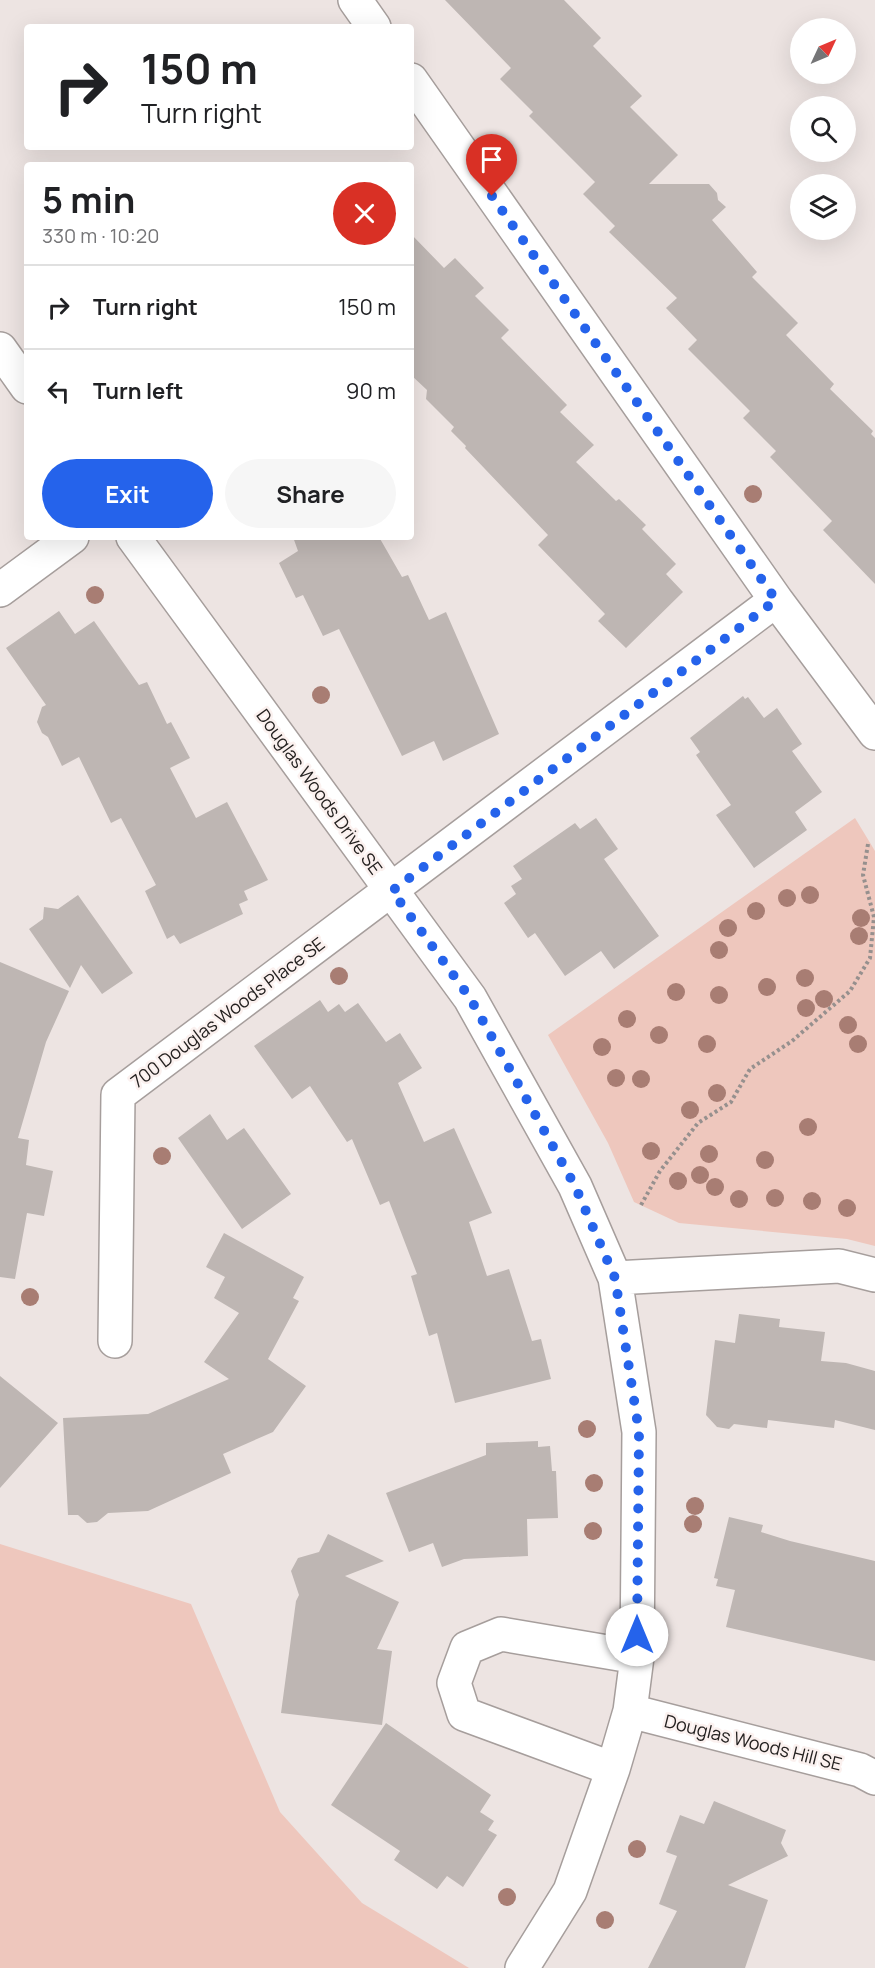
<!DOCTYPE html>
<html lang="en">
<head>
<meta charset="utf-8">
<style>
	:root { --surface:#fff; --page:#f6f6f6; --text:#202124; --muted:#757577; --line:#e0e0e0; --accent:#2563eb }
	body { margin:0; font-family:Manrope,sans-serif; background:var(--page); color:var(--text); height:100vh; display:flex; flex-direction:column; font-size:22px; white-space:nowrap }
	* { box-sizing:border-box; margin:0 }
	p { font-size:20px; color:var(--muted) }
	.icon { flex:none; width:33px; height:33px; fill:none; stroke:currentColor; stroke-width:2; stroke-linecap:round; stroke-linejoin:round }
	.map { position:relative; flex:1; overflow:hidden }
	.drawer { position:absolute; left:24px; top:162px; width:390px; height:378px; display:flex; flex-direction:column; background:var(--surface); border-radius:6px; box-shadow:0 6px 24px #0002 }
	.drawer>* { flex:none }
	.hud { position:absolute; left:24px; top:24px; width:390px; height:126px; border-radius:6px; box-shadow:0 6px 24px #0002; background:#fff; color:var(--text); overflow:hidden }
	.needle { width:39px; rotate:46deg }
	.tools { position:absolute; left:790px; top:18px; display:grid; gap:12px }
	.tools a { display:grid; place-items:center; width:66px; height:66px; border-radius:50%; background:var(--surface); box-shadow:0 6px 24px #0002; font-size:30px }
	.pin { position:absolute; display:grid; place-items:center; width:51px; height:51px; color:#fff; margin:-62px -26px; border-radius:50% 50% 50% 0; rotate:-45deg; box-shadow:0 0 6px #0007 }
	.pin .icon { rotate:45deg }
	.me { position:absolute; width:66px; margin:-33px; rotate:0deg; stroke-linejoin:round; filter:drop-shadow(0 0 4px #0008) }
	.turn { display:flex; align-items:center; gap:21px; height:126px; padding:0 18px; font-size:27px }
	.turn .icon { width:78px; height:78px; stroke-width:2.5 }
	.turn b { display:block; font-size:42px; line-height:51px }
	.round { display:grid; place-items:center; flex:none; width:63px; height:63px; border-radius:32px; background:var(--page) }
	.summary { display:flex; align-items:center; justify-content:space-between; height:102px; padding:0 18px }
	h1 { font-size:36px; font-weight:700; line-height:45px }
	.button { display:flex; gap:12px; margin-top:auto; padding:12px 18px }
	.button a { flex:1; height:69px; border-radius:36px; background:var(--accent); color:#fff; font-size:24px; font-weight:700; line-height:69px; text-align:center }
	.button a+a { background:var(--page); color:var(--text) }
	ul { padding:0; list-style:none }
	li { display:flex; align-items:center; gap:18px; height:84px; padding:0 18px; border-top:2px solid var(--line) }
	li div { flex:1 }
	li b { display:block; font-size:22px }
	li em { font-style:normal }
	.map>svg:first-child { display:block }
	.green { fill:#eec7bd }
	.building { fill:#beb6b3 }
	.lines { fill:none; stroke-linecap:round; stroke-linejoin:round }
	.minor-casing { stroke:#a69e9c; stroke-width:36 }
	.path { stroke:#96908e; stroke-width:4; stroke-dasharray:3 3; stroke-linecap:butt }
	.minor { stroke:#fff; stroke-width:33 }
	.tree { fill:#a87d73 }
	.route { stroke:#2563eb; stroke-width:10; stroke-dasharray:0 18 }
	.labels { text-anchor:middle; stroke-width:5; stroke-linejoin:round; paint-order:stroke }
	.street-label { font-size:18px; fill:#242120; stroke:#fbf1ef }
</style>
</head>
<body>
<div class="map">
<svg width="875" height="1968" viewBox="0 0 875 1968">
	<rect width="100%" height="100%" fill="#ede4e2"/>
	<path class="green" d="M855 818 875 851V1246L847 1239 679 1223 634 1202 608 1143 548 1035Z
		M0 1544 191 1604 280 1812 362 1903 469 1968H0Z"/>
	<path class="building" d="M445 0H564L601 38 593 46 642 96 630 107 678 155 649 184H709L717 193 718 200 726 207 712 220 757 272 752 277 798 323 786 335 834 384 830 389 873 431 871 434 875 438V584L823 530 832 521 770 457 776 451 743 418 750 411 688 349 697 340 666 308 677 298 609 232 615 226 583 194 595 182 529 116 533 112 500 79 511 68Z
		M411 234 444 268 455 258 484 288 475 296 509 330 501 338 567 405 560 412 594 445 576 462 616 501 619 499 646 525 642 529 676 564 666 574 683 592 626 648 598 621 605 614 538 545 548 535 465 448 466 446 451 431 454 427 426 399 427 390 411 375Z
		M293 537H379L402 577 408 575 429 620 446 612 499 734 443 761 434 741 402 756 339 629 323 636 303 595 296 598 279 563 298 551Z
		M59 611 75 634 94 621 139 685 147 682 167 724 171 722 190 758 170 768 196 818 227 802 268 880 244 891 248 900 239 904 243 914 180 944 174 935 167 939 145 891 156 885 121 818 111 823 79 757 62 766 48 737 42 733 37 722 42 707 46 705 6 648Z
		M743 696 745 699 748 697 764 718 777 708 802 744 792 751 822 792 795 812 807 830 754 868 716 815 731 805 696 755 700 752 690 738Z
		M596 818 618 849 604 859 659 936 614 969 601 951 565 976 535 933 528 938 504 903 516 894 511 886 522 879 513 866 575 823 580 829Z
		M78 895 133 973 102 994 81 965 70 988 29 929 43 919 44 907 58 909Z
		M0 962 69 991 46 1042 18 1138 29 1140 26 1165 53 1171 44 1216 27 1213 15 1279 0 1277Z
		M320 1000 328 1012 339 1004 345 1012 358 1003 386 1042 400 1033 422 1068 398 1083 424 1142 454 1128 492 1213 469 1222 487 1276 509 1269 532 1341 541 1339 551 1379 455 1403 437 1333 429 1336 411 1276 417 1274 389 1201 380 1205 352 1139 347 1142 310 1086 292 1099 254 1046Z
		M210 1114 227 1140 244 1128 291 1194 242 1229 178 1138Z
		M224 1233 304 1277 293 1298 299 1301 268 1359 306 1386 273 1432 223 1454 231 1473 148 1511 108 1513 97 1522 87 1523 78 1515H68L63 1418 148 1414 229 1379 204 1362 239 1313 214 1298 225 1277 206 1267Z
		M739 1314 780 1319 779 1327 825 1332 821 1361 846 1363 875 1371V1430L835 1420 834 1428 768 1420 767 1428 734 1424 729 1429 717 1427 706 1415 715 1340 735 1343Z
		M0 1376 58 1423 0 1488Z
		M538 1441V1447L550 1446 552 1471H556L558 1518 527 1519 528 1556 464 1559 442 1567 433 1543 409 1552 386 1493 486 1455V1443Z
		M729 1517 763 1525 761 1532 790 1541 875 1561V1661L726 1627 735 1590 716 1586 718 1579 714 1578Z
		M328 1534 384 1561 345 1576 399 1602 377 1649 392 1651 382 1725 281 1713 296 1601 299 1595 291 1571 298 1558 319 1552Z
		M386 1723 491 1795 480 1812 494 1821 488 1830 497 1835 463 1887 447 1876 437 1889 394 1860 400 1851 331 1805Z
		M714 1801 786 1830 781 1843 788 1856 728 1885 768 1900 745 1968H648L677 1911 659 1904 677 1856 666 1852 680 1815 704 1824Z"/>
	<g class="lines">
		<defs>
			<path id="minor" d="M355 0 374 27
				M0 349 27 387
				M133 537 470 998 575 1186 615 1278 639 1432 637 1657 630 1711 613 1769 570 1891 522 1968
				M0 590 72 537
				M776 600 875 733
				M615 1278 839 1266 875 1275
				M115 1341 118 1095 776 600 411 80
				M630 1711 860 1770 875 1778
				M613 1769 464 1714 454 1683 467 1648 501 1634 637 1657"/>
		</defs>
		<use href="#minor" class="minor-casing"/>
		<path class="path" d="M641 1205 660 1171 698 1123 731 1102 750 1069 792 1041 850 991 870 958 874 917 863 875 868 844"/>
		<use href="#minor" class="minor"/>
	</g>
	<g class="tree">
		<circle cx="753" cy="494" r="9"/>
		<circle cx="95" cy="595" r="9"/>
		<circle cx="321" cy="695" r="9"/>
		<circle cx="810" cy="895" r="9"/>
		<circle cx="787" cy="898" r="9"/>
		<circle cx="756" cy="911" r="9"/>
		<circle cx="861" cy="918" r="9"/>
		<circle cx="728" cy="928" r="9"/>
		<circle cx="859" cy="936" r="9"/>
		<circle cx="719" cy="950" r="9"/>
		<circle cx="339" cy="976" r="9"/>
		<circle cx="805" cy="978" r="9"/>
		<circle cx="767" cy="987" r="9"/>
		<circle cx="676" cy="992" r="9"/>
		<circle cx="719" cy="995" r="9"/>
		<circle cx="824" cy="999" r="9"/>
		<circle cx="806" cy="1008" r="9"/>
		<circle cx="627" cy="1019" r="9"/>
		<circle cx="848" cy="1025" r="9"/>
		<circle cx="659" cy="1035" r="9"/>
		<circle cx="707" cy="1044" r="9"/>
		<circle cx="858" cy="1044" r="9"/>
		<circle cx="602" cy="1047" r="9"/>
		<circle cx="616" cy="1078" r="9"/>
		<circle cx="641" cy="1079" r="9"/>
		<circle cx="717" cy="1093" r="9"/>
		<circle cx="690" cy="1110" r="9"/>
		<circle cx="808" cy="1127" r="9"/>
		<circle cx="651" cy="1151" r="9"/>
		<circle cx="709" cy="1154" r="9"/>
		<circle cx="162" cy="1156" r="9"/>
		<circle cx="765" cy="1160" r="9"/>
		<circle cx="700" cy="1175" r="9"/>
		<circle cx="678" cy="1181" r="9"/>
		<circle cx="715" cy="1187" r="9"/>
		<circle cx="775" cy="1198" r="9"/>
		<circle cx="739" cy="1199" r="9"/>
		<circle cx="812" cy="1201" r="9"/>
		<circle cx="847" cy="1208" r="9"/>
		<circle cx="30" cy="1297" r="9"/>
		<circle cx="587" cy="1429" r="9"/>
		<circle cx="594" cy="1483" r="9"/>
		<circle cx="695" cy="1506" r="9"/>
		<circle cx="693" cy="1524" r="9"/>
		<circle cx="593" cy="1531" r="9"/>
		<circle cx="637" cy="1849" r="9"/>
		<circle cx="507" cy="1897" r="9"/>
		<circle cx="605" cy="1920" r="9"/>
	</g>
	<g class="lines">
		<path class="route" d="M492 196 776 600 392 891 470 998 575 1186 615 1278 639 1432 637 1635"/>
	</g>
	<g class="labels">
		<g class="street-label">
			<text transform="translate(319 792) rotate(54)" y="6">Douglas Woods Drive SE</text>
			<text transform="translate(228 1013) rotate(-37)" y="6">700 Douglas Woods Place SE</text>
			<text transform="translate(753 1743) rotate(14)" y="6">Douglas Woods Hill SE</text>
		</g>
	</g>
</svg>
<div class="tools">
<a><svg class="needle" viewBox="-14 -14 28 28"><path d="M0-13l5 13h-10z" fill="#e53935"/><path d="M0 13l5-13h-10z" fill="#757577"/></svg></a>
<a><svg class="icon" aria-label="search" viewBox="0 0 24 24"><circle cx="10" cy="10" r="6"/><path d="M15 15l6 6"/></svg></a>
<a><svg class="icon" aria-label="layers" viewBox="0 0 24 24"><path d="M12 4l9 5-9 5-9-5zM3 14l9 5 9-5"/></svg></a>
</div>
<div class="pin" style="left:492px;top:196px;background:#d93025"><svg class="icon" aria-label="arrive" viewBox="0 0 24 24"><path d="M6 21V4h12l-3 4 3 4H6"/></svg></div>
<svg class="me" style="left:637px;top:1635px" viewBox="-20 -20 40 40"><circle r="19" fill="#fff"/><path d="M0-13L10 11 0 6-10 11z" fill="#2563eb"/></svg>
<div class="hud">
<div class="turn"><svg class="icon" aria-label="right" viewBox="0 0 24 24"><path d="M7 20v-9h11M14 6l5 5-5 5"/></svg><div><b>150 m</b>Turn right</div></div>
</div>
<section class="drawer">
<div class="summary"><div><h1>5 min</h1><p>330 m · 10:20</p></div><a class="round" style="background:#d93025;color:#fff"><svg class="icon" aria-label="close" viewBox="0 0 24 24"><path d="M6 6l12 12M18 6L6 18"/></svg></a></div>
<ul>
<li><svg class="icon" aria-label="right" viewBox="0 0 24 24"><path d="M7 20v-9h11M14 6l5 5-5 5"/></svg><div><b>Turn right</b></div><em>150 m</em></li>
<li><svg class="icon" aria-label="left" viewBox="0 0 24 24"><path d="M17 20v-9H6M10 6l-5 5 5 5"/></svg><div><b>Turn left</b></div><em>90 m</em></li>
</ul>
<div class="button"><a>Exit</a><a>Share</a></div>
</section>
</div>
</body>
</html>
